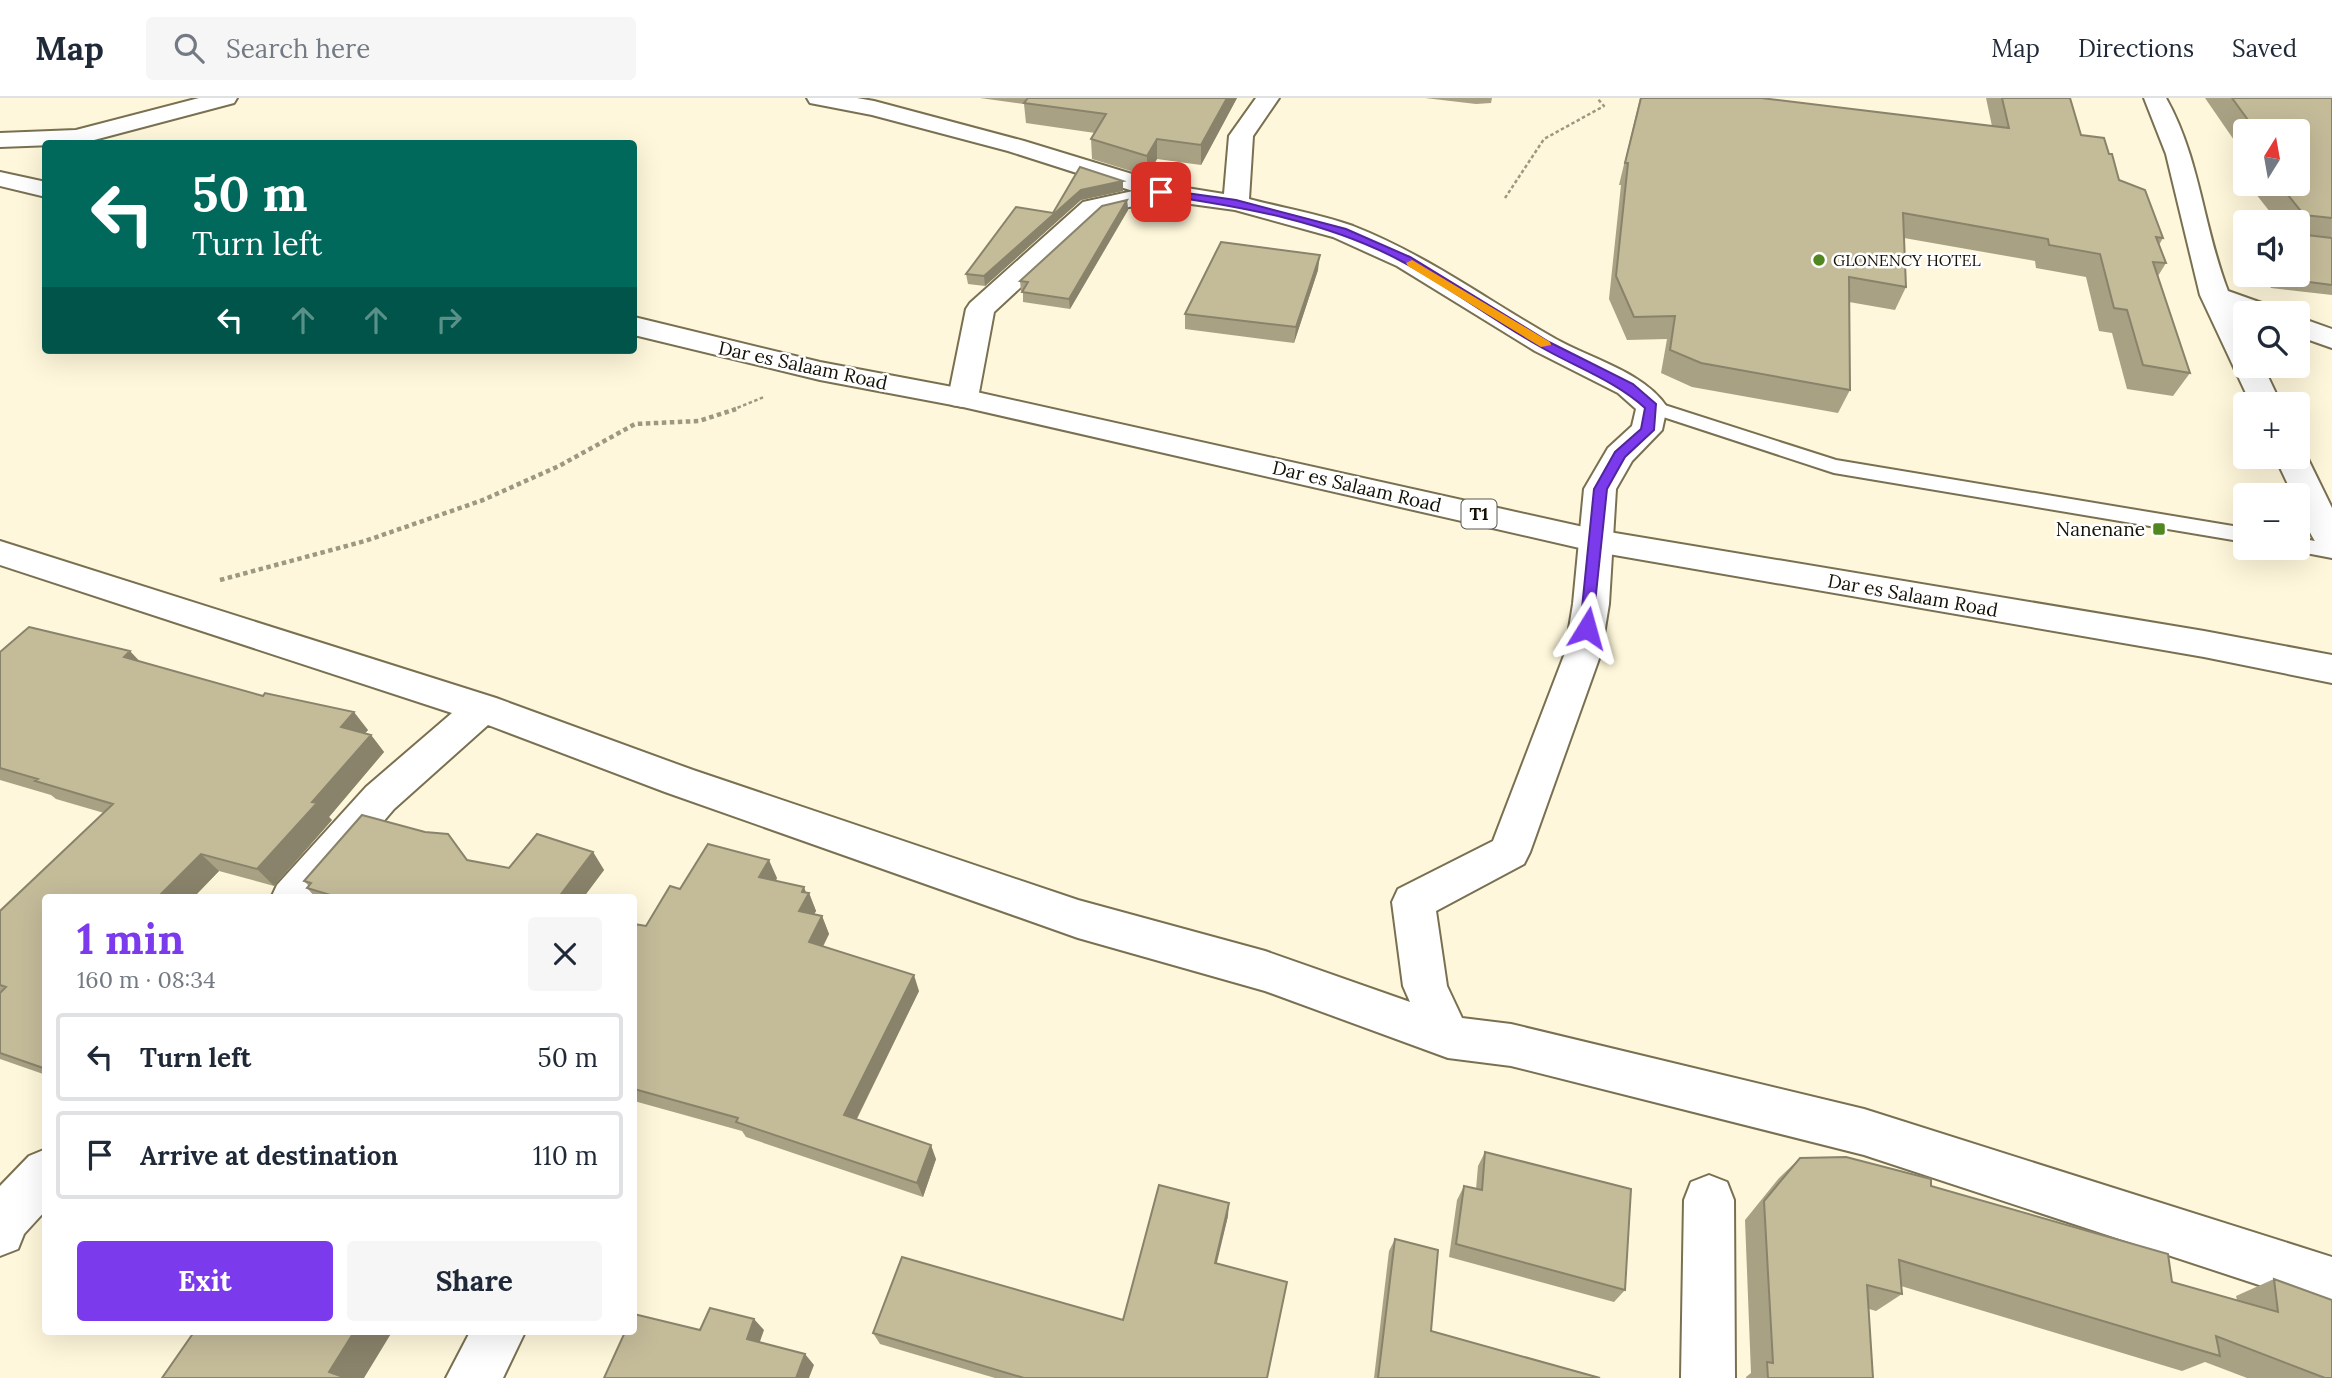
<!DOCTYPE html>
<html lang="en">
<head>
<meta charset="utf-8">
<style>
	:root { --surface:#fff; --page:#f6f6f7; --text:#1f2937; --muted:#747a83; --line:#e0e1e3; --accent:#7c3aed }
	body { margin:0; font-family:Lora,serif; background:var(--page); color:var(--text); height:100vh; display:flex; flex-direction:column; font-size:26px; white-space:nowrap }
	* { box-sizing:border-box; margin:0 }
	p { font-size:23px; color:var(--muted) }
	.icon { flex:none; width:38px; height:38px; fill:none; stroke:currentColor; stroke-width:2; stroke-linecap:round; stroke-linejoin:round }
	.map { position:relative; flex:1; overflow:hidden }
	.drawer { position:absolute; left:42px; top:796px; width:595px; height:441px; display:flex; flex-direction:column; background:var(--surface); border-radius:7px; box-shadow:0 7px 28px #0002 }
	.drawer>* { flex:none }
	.top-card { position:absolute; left:42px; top:42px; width:595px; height:214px; border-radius:7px; box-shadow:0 7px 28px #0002; background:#00695c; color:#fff; overflow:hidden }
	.needle { width:46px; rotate:11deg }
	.tools { position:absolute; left:2233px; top:21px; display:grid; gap:14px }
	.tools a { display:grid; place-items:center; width:77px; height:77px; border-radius:7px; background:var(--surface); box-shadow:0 7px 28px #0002; font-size:35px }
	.pin { position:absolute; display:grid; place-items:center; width:60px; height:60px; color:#fff; margin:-30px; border-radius:14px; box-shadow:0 4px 10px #0006 }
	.me { position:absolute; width:77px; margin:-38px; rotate:8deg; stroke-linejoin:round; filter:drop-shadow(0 0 5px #0008) }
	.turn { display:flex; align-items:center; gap:24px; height:147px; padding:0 35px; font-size:32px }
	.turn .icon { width:91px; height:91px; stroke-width:2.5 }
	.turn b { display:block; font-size:49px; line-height:60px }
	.lanes { display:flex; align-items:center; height:66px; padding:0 35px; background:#0003; justify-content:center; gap:35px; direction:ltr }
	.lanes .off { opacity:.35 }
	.round { display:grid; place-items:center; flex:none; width:74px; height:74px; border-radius:7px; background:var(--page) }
	.overview { display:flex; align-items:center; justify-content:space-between; height:119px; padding:0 35px }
	h1 { font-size:42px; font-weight:700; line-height:52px; color:var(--accent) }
	.button { display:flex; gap:14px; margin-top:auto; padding:14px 35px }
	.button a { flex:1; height:80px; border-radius:7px; background:var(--accent); color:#fff; font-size:28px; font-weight:700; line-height:80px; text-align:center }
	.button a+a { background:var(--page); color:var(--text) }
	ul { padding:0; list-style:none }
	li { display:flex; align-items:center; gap:21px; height:88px; margin:0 14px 10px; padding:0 21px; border:4px solid var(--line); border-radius:7px }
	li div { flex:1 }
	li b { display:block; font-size:26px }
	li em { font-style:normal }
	header { display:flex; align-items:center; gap:42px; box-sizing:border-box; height:98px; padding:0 35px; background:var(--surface); border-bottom:2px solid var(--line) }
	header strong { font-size:33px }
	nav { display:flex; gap:38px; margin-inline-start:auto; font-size:24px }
	.search { width:490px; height:63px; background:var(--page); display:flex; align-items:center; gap:18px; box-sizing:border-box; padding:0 24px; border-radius:7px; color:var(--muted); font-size:26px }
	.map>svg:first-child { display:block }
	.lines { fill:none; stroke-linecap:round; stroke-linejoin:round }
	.lane-casing { stroke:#797051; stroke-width:4 }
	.street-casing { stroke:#797051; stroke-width:4 }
	.highway-casing { stroke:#797051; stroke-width:4 }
	.path-far1 { stroke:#9d9882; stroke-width:2.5; stroke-dasharray:3.5 2.5; stroke-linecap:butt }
	.path { stroke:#9d9882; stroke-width:4.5; stroke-dasharray:4.5 3.5; stroke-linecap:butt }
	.lane { fill:#fff; fill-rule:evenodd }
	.street { fill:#fff; fill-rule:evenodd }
	.highway { fill:#fff; fill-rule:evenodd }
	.wall { fill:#a9a184 }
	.shaded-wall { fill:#89836b }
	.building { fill:#c4bb99; stroke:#89836b; stroke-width:2 }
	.route { fill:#7c3aed; stroke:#51269a; stroke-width:2 }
	.slow { fill:#f59e0b }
	.poi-dot { fill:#508721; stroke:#fff; stroke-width:2.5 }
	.labels { text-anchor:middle; stroke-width:5; stroke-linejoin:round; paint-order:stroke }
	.far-poi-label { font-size:16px; fill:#151206; stroke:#fff; text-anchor:start }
	.shield { fill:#fff; stroke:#5b5951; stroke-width:2 }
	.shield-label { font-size:18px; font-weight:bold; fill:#151206 }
	.street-label { font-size:19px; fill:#151206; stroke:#fff }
	.poi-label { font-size:19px; fill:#151206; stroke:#fff; text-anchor:end }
</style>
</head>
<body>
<header>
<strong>Map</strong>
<div class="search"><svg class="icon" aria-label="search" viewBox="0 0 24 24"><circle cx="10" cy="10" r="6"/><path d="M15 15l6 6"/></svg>Search here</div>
<nav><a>Map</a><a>Directions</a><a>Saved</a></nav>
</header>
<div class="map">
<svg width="2332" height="1280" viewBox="0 0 2332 1280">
	<rect width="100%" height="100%" fill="#fef7db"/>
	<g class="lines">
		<defs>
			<path id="lane" d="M1652 303 1836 362 2245 430V444L1834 375 1645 313 1642 309 1645 305Z
				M2298 440 2332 446V460L2290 452 2289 450H2298Z"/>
			<path id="street" d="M199 0H237L234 5 79 46 0 49V35L76 32Z
				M807 0H857L874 3 1024 43 1168 87 1224 96 1229 38 1256 0H1279L1253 38 1249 101C1283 110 1320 116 1353 128 1425 156 1487 202 1554 240 1590 261 1643 273 1667 309L1662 332 1632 363 1616 391 1609 506 1601 555 1530 754 1524 766 1436 813 1447 888 1462 920 1511 926 1864 1011 2332 1159V1211L1864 1057 1511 968 1448 960 1265 893 1078 840 665 694 488 627 394 711 318 800H271L277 787 366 689 452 615 0 467V443L496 600 693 672 1078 802 1265 853 1410 904 1403 888 1392 804 1398 791 1493 743 1565 555 1573 506 1584 391 1608 350 1632 328 1636 311 1618 295 1535 253 1397 168 1333 139 1235 112 1162 102 1101 115 994 214 978 300 974 307 963 309 952 307 948 300 966 211 970 205 1083 104 1133 93 1008 53 872 17 810 5Z
				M2144 0H2166C2200 60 2203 129 2228 193L2273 209 2277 215H2245V218L2237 215 2245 232V268H2263L2281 306H2251L2200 197 2166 56Z
				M2298 219 2332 231V250L2298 238Z
				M2298 351 2302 352 2307 359 2332 410V455L2320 452C2311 436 2298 416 2298 397H2293L2275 359H2298Z
				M46 1051V1112L24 1136 18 1151 0 1158V1088L29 1058Z
				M1709 1077 1727 1084 1734 1102 1735 1280H1681L1684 1102 1691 1084Z
				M470 1234H525L503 1280H446Z"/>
			<path id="highway" d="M0 74 46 84V99L0 88Z
				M634 219 820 264 963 291 1597 432 2204 533 2332 557V585L2204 559 1597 454 963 309 820 282 634 237Z"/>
		</defs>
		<use href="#lane" class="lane-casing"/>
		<use href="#street" class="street-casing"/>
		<use href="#highway" class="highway-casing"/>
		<path class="path-far1" d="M1505 100 1544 41 1604 8 1597 0
			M732 312 764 299"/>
		<path class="path" d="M220 482 365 443 483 402 559 368 635 326 699 323 736 311"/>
		<use href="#lane" class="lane"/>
		<use href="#street" class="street"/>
		<use href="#highway" class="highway"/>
	</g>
	<path class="wall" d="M980 0H1237L1201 67 1157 61 1147 78 1092 61 1091 41 1095 35 1026 25 1024 6Z
		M1425 0H1492L1491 5 1476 6Z
		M1640 0H1761L1992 28 1986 0H2070L2081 37 2119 82 2163 140 2159 147 2166 165 2158 178 2190 275 2173 298 2127 291 2112 235 2099 233 2086 179 2036 170 2035 163 1904 140 1906 189 1895 212 1849 204 1850 292 1838 315 1692 289 1661 275 1667 241 1627 242 1609 201 1621 87H1619Z
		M2205 0H2332V197L2271 190 2264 177H2298V124H2278L2248 86H2298V33H2245V58Z
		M2245 63V83L2238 74Z
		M1080 69 1123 93 1081 102 985 188 968 186 966 176 1053 115Z
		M1127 102 1128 112 1070 211 1023 204V193H1021L1020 183Z
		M1318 172 1294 245 1185 231V216Z
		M0 554 140 563 368 632 365 635 371 637 384 654 329 719 332 722 274 788 219 773 193 800H46V977L0 961V895L1 894 0 893V813L104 715 56 701 51 697 0 682Z
		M425 734 468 762 509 770 593 754 604 772 583 800H316L307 790 309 788 304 783Z
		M777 780 776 783 809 795 816 813 814 816 822 818 829 836 823 849 919 893 857 1021 936 1061 923 1099 746 1039 742 1033 634 1003V826L646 828 680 791Z
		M1485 1054 1625 1192 1614 1204 1449 1159 1457 1102 1464 1088 1476 1091 1478 1068Z
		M1800 1060 1931 1088 2172 1184 2237 1202 2236 1198 2274 1181 2332 1280H2247L2205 1264 2182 1273 1901 1188 1902 1196 1876 1213 1869 1211 1873 1280H1746V1279L1751 1275 1745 1122 1779 1080Z
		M1228 1118 1216 1165 1267 1280H995L880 1246 873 1235 1123 1222Z
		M1395 1141 1431 1233 1600 1280H1374L1389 1153Z"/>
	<path class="shaded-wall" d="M1227 0H1237L1201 67V47Z
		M1157 41V61L1147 78V58Z
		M1123 83V93L1081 102 985 188 984 178 1081 92Z
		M1127 102 1128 112 1070 211 1069 201Z
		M1320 157 1318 172 1294 245 1296 229Z
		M130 553 147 571 124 559Z
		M354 614 368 632 355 647 341 629Z
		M371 637 384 654 329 719 332 722 274 788 257 771 312 704Z
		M593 754 604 772 583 800H558Z
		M201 756 219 773 193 800H157Z
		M769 762 777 780 767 797 759 779Z
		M804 789 807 797 809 795 816 813 806 830 799 813 802 794Z
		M822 818 829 836 816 861 809 844Z
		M914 877 919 893 851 1032 844 1017Z
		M931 1047 936 1061 923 1099 917 1085Z
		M1229 1105 1228 1118 1214 1177 1215 1165Z
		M754 1221 764 1232 757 1252 747 1241Z
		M354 1234H392L364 1280H341L329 1274Z
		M805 1256 814 1267 809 1280H796Z"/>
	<path class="building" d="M1028 0H1227L1201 47 1157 41 1147 58 1091 41 1106 16 1024 5Z
		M1641 0H1761L2009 30 2002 0H2070L2081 37 2104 40 2109 56H2112L2119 82 2145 92 2163 140 2156 139 2166 165 2153 164 2190 275 2143 267 2127 212 2114 210 2100 156 2049 147 2048 141 1903 115 1906 189 1849 179 1850 292 1701 265 1670 252 1675 218 1634 219 1616 178 1628 65H1625Z
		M2232 0H2332V120L2304 117 2279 86H2298V33H2256Z
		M1080 69 1123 83 1081 92 984 178 966 176 1016 109 1053 115Z
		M1127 102 1069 201 1022 194 1028 184 1020 183 1102 108Z
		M2298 136 2332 140V187L2278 180 2276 177H2298Z
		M1221 144 1320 157 1296 229 1185 216Z
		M29 529 130 553 124 559 263 598 265 595 354 614 341 629 371 637 312 704 317 705 257 771 201 756 157 800H46V971L0 955V895L6 889 0 887V813L113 706 35 683 38 681 0 670V554Z
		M362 717 425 734 448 736 467 762 509 770 537 736 593 754 558 800H340L307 790 311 785 304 783Z
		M708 746 769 762 759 779 804 789 802 794 809 795 799 813 822 818 809 844 914 877 844 1017 931 1047 917 1085 736 1024 738 1020 634 991V826L646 828 670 788 680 791Z
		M1485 1054 1631 1091 1625 1192 1456 1146 1464 1088 1482 1092Z
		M1846 1059 1931 1081V1088L2168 1156 2172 1184 2278 1214 2274 1181 2332 1202V1280H2325L2216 1238 2220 1258 1899 1162 1902 1196 1867 1187 1873 1280H1768L1767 1264 1773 1265 1764 1103 1800 1060Z
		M1159 1087 1229 1105 1215 1165 1287 1184 1267 1280H1024L873 1235 902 1159 1123 1222Z
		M1395 1141 1438 1152 1431 1233 1600 1280H1378Z
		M710 1210 754 1221 747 1241 805 1256 796 1280H604L625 1234H634V1216L700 1232Z
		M194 1234H354L329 1274 346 1280H162Z"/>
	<path class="route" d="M1158 91 1236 102 1346 131 1410 159 1549 244 1633 286 1656 306 1654 332 1625 359 1607 391 1592 534H1582L1580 530 1594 391 1615 354 1641 331 1645 310C1614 282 1575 269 1539 248 1493 222 1450 189 1403 164 1329 124 1244 109 1161 97L1156 94Z"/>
	<path class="slow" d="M1412 162 1550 244 1551 247 1541 249 1408 168 1406 165Z"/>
	<g class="poi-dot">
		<circle cx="1819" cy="162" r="7"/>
		<rect x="2152" y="424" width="14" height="14" rx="3.5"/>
	</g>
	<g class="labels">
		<g class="far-poi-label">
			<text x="1833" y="168">GLONENCY HOTEL</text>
		</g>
		<rect class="shield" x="1461.5" y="401.5" width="35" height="29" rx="5"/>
		<g class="shield-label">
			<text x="1479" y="422">T1</text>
		</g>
		<g class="street-label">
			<text transform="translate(803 267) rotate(12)" y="7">Dar es Salaam Road</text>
			<text transform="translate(1357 388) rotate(13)" y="7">Dar es Salaam Road</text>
			<text transform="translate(1913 497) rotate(10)" y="7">Dar es Salaam Road</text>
		</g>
		<g class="poi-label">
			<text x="2145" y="438">Nanenane</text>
		</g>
	</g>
</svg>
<div class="tools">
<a><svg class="needle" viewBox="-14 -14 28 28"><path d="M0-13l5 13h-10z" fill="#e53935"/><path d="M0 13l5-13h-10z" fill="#747a83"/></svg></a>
<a><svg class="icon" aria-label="sound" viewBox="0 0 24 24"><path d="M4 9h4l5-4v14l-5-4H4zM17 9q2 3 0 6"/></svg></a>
<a><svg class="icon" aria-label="search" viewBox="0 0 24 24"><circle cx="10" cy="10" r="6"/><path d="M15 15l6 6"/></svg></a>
<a>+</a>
<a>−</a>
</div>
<div class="pin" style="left:1161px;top:94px;background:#d93025"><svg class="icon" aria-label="arrive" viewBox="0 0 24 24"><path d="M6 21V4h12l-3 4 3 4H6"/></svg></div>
<svg class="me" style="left:1587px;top:530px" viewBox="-20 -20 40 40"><path d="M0-17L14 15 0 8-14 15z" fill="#7c3aed" stroke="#fff" stroke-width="4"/></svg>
<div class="top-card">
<div class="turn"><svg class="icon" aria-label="left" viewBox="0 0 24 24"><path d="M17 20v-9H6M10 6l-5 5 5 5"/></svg><div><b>50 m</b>Turn left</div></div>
<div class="lanes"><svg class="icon" aria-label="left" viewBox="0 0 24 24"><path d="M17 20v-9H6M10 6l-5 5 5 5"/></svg><svg class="icon off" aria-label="ahead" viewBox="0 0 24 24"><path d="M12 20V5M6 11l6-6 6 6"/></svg><svg class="icon off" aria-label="ahead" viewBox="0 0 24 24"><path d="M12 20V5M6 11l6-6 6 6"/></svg><svg class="icon off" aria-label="right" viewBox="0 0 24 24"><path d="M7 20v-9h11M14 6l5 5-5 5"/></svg></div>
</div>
<section class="drawer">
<div class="overview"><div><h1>1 min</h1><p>160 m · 08:34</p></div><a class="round"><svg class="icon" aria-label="close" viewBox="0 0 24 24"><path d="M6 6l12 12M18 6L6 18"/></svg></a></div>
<ul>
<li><svg class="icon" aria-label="left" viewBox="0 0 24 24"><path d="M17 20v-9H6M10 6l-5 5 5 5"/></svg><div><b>Turn left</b></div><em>50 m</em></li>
<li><svg class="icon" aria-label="arrive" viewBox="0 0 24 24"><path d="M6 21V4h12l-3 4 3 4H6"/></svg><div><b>Arrive at destination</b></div><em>110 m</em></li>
</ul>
<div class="button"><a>Exit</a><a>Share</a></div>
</section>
</div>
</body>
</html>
